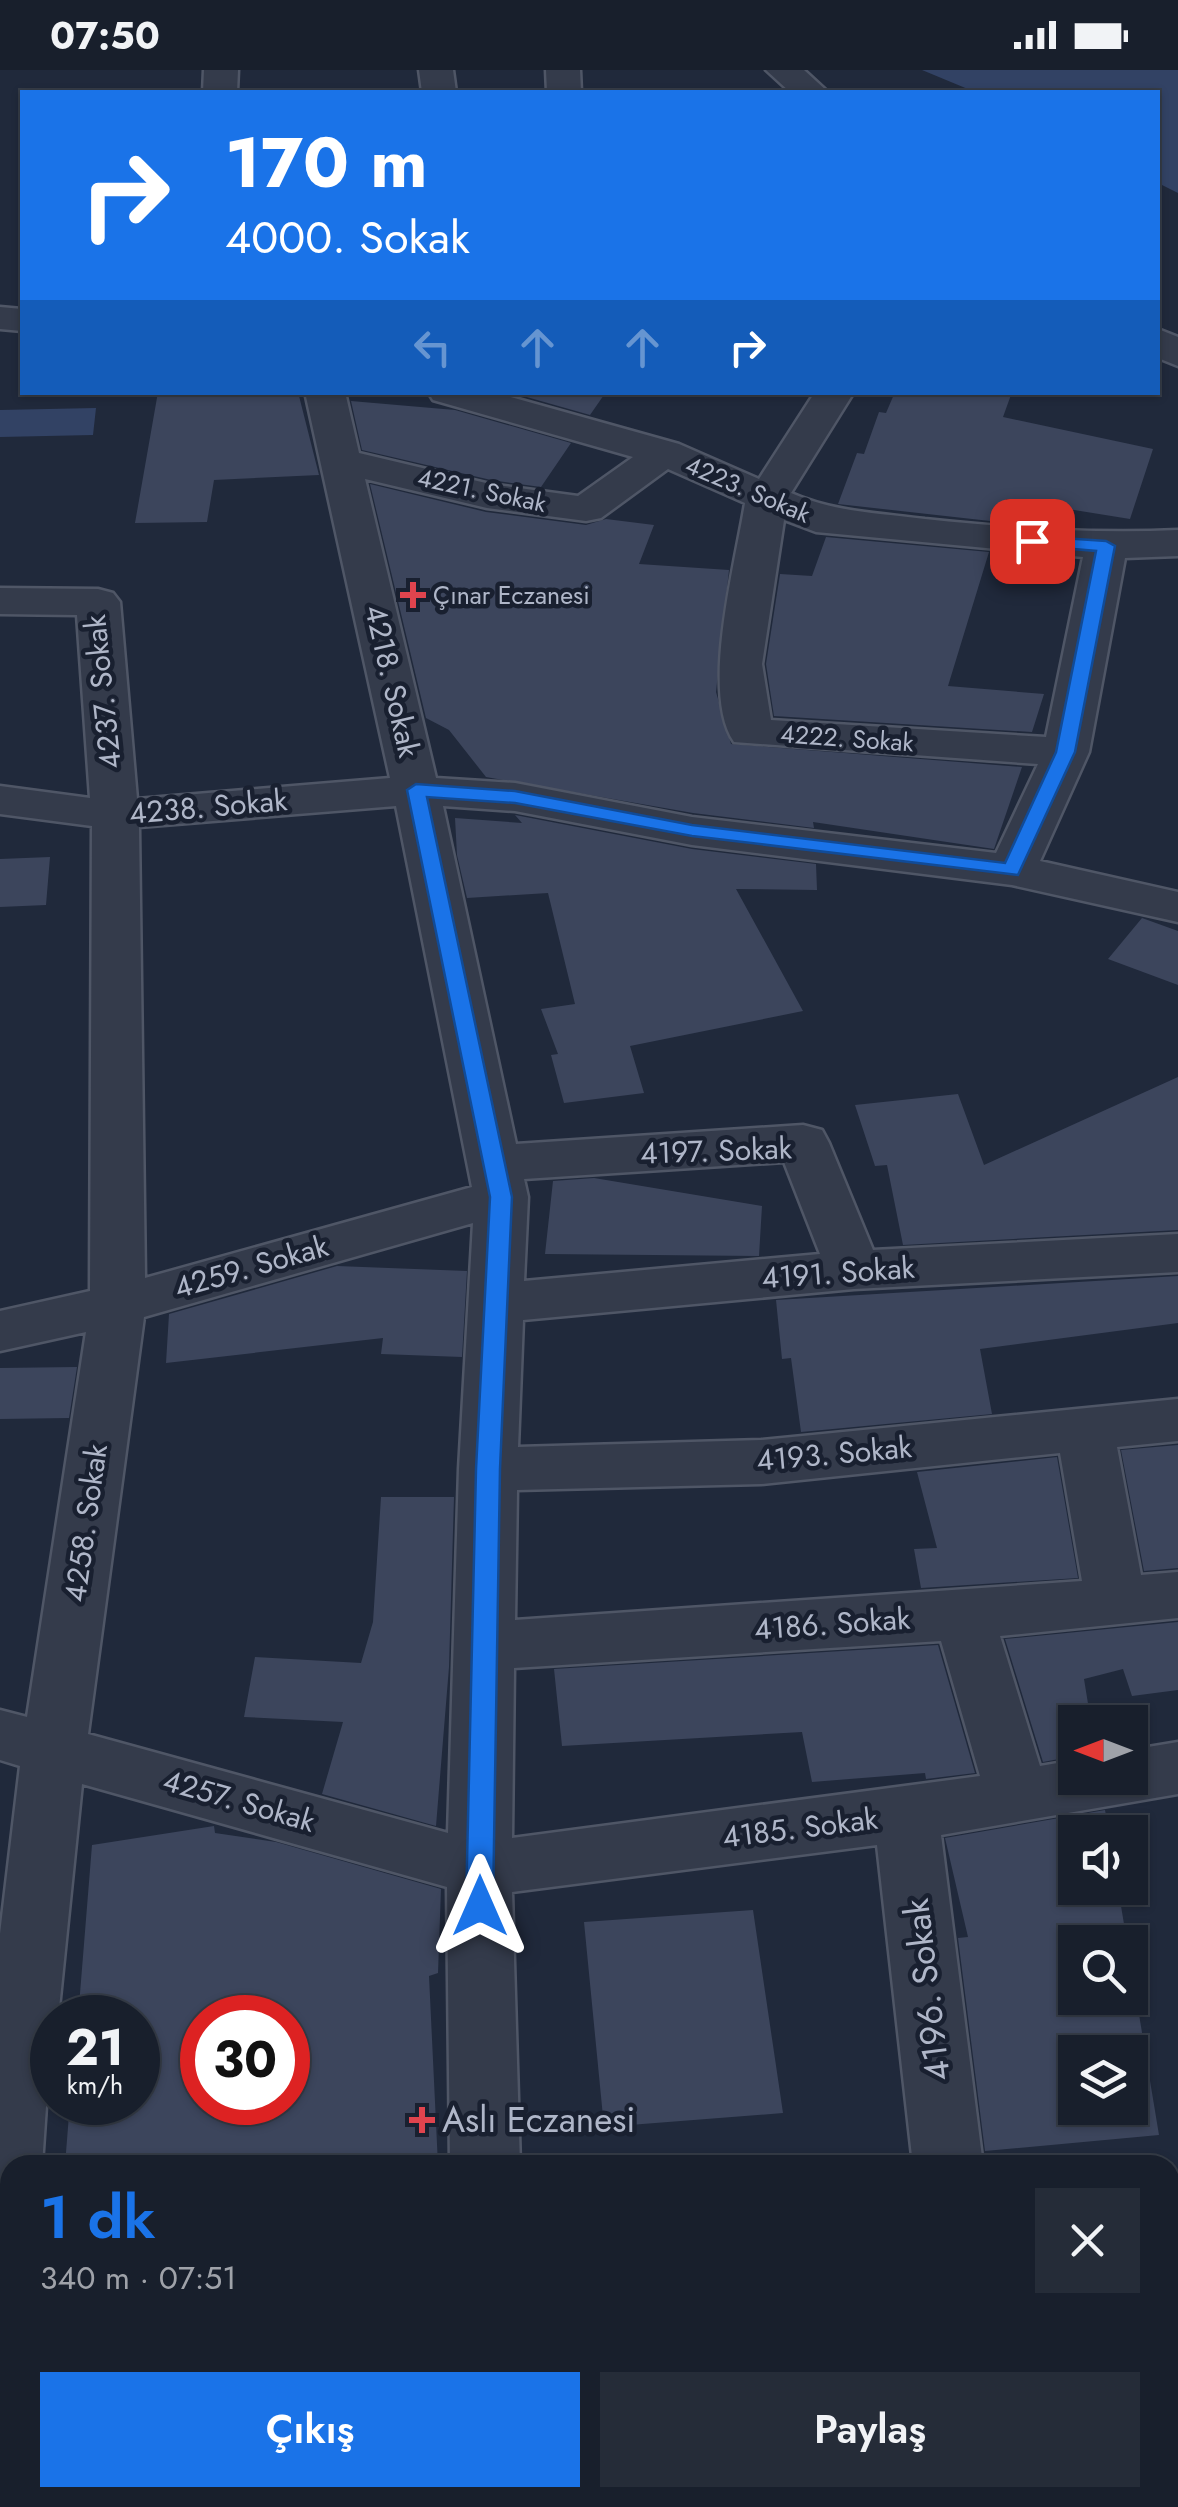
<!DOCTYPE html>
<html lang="tr">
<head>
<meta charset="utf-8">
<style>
	:root { --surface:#181f2c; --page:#252c38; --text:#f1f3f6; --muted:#9fa2a9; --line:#363d48; --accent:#1a73e8 }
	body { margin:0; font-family:Jost,sans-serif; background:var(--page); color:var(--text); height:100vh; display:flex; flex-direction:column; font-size:38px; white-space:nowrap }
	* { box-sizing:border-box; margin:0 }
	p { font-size:32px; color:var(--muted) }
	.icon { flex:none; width:55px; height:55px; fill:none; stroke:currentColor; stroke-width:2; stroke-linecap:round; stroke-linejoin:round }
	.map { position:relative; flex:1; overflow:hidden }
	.sheet { position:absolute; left:0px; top:2085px; width:1180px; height:352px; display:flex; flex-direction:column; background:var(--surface); border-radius:30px 30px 0 0; box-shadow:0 2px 8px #0004,0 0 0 2px var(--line) }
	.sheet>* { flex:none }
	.banner { position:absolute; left:20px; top:20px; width:1140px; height:305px; border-radius:0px; box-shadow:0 2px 8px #0004,0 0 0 2px var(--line); background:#1a73e8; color:#fff; overflow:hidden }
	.needle { width:65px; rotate:270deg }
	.buttons { position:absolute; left:1058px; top:1635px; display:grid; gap:20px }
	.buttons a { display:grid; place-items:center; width:90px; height:90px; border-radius:0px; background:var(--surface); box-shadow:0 2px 8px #0004,0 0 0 2px var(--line); font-size:50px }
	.speed { position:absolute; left:30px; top:1925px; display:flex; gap:20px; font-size:50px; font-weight:700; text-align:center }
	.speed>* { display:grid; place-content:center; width:130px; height:130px; border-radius:50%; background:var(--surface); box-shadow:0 2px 8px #0004,0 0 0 2px var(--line); line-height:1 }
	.speed small { font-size:25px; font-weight:400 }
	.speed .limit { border:15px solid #d22; background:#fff; color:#111 }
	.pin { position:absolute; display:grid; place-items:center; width:85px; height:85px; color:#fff; margin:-42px; border-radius:20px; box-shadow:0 5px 15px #0006 }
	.me { position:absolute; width:110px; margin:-55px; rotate:0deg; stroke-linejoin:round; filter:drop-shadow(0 0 8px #0008) }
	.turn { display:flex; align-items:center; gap:35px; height:210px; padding:0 40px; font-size:45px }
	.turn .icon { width:130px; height:130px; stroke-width:2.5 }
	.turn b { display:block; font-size:70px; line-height:85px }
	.lanes { display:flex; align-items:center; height:95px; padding:0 40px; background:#0003; justify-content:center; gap:50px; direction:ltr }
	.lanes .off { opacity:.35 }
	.round { display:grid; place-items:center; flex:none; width:105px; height:105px; border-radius:0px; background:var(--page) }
	.head { display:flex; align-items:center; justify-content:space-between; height:170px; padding:0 40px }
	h1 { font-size:60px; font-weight:600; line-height:75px; color:var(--accent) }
	.action { display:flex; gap:20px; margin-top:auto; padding:20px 40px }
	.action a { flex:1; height:115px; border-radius:0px; background:var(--accent); color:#fff; font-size:40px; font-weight:600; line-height:115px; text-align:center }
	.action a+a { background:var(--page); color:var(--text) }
	.status { display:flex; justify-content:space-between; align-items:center; height:70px; padding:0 50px; background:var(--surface); direction:ltr }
	.status svg { height:28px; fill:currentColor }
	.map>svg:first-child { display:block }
	.water { fill:#324264 }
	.building { fill:#3c455c; fill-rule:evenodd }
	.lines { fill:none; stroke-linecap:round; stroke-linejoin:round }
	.lane-casing { stroke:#4f5666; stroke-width:6 }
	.street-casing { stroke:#4f5666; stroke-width:5 }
	.lane { fill:#343b4b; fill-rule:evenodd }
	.street { fill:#343b4b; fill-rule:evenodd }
	.route { fill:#1a73e8; stroke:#114b97; stroke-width:2.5 }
	.health-dot { fill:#e0444e; stroke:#192030; stroke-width:4 }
	.labels { text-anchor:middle; stroke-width:9; stroke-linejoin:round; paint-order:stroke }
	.far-street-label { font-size:25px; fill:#afb6c8; stroke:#192030 }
	.far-poi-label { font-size:25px; fill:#afb6c8; stroke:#192030; text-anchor:start }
	.street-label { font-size:30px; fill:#afb6c8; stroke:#192030 }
	.near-street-label { font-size:35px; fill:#afb6c8; stroke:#192030 }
	.near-poi-label { font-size:35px; fill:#afb6c8; stroke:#192030; text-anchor:start }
</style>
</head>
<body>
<div class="status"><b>07:50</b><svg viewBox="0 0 49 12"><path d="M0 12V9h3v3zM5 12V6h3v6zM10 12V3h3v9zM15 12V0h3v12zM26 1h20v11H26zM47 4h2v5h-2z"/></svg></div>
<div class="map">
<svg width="1178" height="2437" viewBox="0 0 1178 2437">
	<rect width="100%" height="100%" fill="#20293b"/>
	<path class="water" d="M922 0H1178V123L1158 113V22H975Z
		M96 338 93 365 0 367V340Z"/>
	<path class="building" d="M158 322H298L319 405 214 410 207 452 135 453Z
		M509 322H606L590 345Z
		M895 322H1012L1003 347 1153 379 1130 449 1006 429 999 452 838 434 857 383 864 384 879 342 886 343Z
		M351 331 455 340 571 373 541 417 491 410 362 380Z
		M370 414 486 442 586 455 606 449 654 455 639 494 729 500 716 622 731 674 1022 697 994 779 813 752 814 758 693 743 486 707 449 660 426 648Z
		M826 467 989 482 948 616 1044 624 1032 662 774 646 766 594 780 504 812 506Z
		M515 745 692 779 816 794 817 820 736 819 803 941 630 976 644 1023 564 1033 551 985 558 984 541 939 575 934 548 823 467 828 457 785 455 748 522 753Z
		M50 787 46 835 0 837V789Z
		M1142 848 1178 861V915L1108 889Z
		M1178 1007V1160L903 1175 887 1095 875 1096 855 1035 958 1024 984 1095Z
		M594 1108 762 1136 759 1186 545 1184 553 1111Z
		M337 1196 467 1201 462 1287 381 1284 383 1268 166 1293 169 1244Z
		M1178 1206V1253L980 1279 992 1344 801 1362 791 1288 782 1289 776 1230Z
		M77 1297 69 1348 0 1349V1298Z
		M1178 1375V1498L1144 1501 1121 1380Z
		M1057 1387 1078 1508 921 1518 914 1479 937 1478 917 1402Z
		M381 1427H454L449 1597 436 1756 322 1724 343 1652 244 1647 255 1587 361 1593 373 1552Z
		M1178 1552V1620L1132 1626 1123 1599 1084 1609 1091 1652H1075V1686L1043 1692 1005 1569Z
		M938 1575 975 1703 926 1709 925 1703 812 1712 802 1662 562 1676 554 1599Z
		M1105 1740 1109 1762H1075V1818H1118L1127 1872H1075V1928H1130V1890L1159 2065 985 2081 958 1868 968 1867 945 1768ZM1075 1982H1130V2038H1075Z
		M214 1756 215 1763 276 1772 441 1819 438 1903 429 1906 438 2095H65L70 2032H138V1948H78L92 1775ZM202 1948H288V2032H202Z
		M753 1840 783 2043 604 2057 584 1852Z"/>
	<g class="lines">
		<defs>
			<path id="lane" d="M965 2428H1009L1010 2437H966Z"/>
			<path id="street" d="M204 0H238L237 22H203Z
				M419 0H453L456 22H422Z
				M546 0H580L581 22H547Z
				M766 0H804L828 22H790Z
				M0 237 22 239V261L0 259Z
				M1158 259 1178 267V296L1158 288Z
				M305 322H345L359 383 490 414 578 426 633 387 433 330 428 322H493L679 374 759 409 815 322H854L791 423C834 442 879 443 925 449 1010 458 1093 464 1178 460V486L1125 488 1089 682 1040 791 1178 822V852L1012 815 692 775 515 741 443 736 516 1074 803 1055 822 1060 829 1073 873 1180 1178 1164V1202L854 1219 523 1250 518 1377 761 1370 1178 1329V1371L1117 1377 1141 1505 1178 1502V1548L1000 1566 1040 1696 1075 1690V1708H1130V1680L1178 1672V1724L941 1765 983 2095H913L877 1775 512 1822 520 2095H450L447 1817 82 1714 58 1948H52L42 2095H10V2187L0 2191V1864L20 1696 0 1690V1640L27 1647 86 1262 0 1281V1241L90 1221 92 756 0 744V716L90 728 77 545 0 544V518L98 519 113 523 120 532 137 729 390 708ZM668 399 745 433C736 491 700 623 734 672L1038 694 996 783 692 747 515 713 436 708 365 409 487 438 586 451 601 448ZM784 450 816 462 1083 487 1046 667 771 650 762 594ZM396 736 472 1117 145 1208 139 757ZM784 1092 820 1184 524 1211 528 1127 524 1109ZM473 1153 459 1399 448 1763 88 1664 144 1247ZM1060 1383 1082 1511 515 1550 517 1420 761 1414ZM941 1571 980 1706 512 1768 514 1598Z
				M1178 2323V2395L1170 2397V2325Z
				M454 2428H530V2437H454Z
				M835 2428H939L935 2437H831Z"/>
		</defs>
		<use href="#lane" class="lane-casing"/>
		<use href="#street" class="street-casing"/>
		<use href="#lane" class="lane"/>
		<use href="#street" class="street"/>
	</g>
	<path class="route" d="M1032 466 1106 471 1115 476 1075 682 1018 805 692 766 515 733 427 727 512 1127 500 1399 493 1836 489 1844H470L466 1836 476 1399 490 1127 407 720 416 714 515 721 692 755 1005 793 1056 682 1096 481 1026 475V468Z"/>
	<g class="health-dot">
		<path d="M408 510h10v10h10v10h-10v10h-10v-10h-10v-10h10z"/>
		<path d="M417 2035h10v10h10v10h-10v10h-10v-10h-10v-10h10z"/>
	</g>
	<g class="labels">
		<g class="far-street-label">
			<text transform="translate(748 419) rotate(23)" y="9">4223. Sokak</text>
			<text transform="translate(482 420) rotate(12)" y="9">4221. Sokak</text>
			<text transform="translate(847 668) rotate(4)" y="9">4222. Sokak</text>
		</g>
		<g class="far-poi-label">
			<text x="433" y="534">Çınar Eczanesi</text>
		</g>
		<g class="street-label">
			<text transform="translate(392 611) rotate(77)" y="10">4218. Sokak</text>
			<text transform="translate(103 622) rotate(-96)" y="10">4237. Sokak</text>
			<text transform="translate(208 737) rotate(-5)" y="10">4238. Sokak</text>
			<text transform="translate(716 1081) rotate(-2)" y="10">4197. Sokak</text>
			<text transform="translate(251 1197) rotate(-16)" y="10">4259. Sokak</text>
			<text transform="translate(838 1203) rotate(-4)" y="10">4191. Sokak</text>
			<text transform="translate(834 1384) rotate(-5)" y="10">4193. Sokak</text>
			<text transform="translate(86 1453) rotate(-82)" y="10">4258. Sokak</text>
			<text transform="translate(832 1554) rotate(-4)" y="10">4186. Sokak</text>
			<text transform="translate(239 1731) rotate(16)" y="10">4257. Sokak</text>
			<text transform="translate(800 1758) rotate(-7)" y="10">4185. Sokak</text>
		</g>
		<g class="near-street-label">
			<text transform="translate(927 1920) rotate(-97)" y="12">4196. Sokak</text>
		</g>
		<g class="near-poi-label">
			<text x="442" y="2062">Aslı Eczanesi</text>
		</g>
	</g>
</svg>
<div class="buttons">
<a><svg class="needle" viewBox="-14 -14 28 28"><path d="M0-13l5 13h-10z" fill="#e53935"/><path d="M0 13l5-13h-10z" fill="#9fa2a9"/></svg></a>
<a><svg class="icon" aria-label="sound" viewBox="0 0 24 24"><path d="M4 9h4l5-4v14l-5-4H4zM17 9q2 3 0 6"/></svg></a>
<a><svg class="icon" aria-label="search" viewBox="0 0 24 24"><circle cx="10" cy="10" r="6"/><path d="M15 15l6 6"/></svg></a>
<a><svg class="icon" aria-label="layers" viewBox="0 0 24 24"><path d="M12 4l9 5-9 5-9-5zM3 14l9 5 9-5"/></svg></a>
</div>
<div class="speed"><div>21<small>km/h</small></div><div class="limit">30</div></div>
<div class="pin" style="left:1032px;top:471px;background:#d93025"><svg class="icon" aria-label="arrive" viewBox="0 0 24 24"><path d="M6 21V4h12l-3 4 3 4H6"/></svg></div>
<svg class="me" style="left:480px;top:1836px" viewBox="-20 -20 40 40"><path d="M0-17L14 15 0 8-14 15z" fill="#1a73e8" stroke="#fff" stroke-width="4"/></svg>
<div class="banner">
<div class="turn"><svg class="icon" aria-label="right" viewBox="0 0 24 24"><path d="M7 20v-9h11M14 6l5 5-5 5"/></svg><div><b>170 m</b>4000. Sokak</div></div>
<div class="lanes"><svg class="icon off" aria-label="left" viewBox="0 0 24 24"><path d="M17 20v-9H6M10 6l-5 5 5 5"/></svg><svg class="icon off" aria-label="ahead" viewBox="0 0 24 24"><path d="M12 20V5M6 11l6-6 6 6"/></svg><svg class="icon off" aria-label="ahead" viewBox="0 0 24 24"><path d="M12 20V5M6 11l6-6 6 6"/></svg><svg class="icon" aria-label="right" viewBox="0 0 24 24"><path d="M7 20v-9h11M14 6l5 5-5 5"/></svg></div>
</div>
<section class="sheet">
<div class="head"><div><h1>1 dk</h1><p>340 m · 07:51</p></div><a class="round"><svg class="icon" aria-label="close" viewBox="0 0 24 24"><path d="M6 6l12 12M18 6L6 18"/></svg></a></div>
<div class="action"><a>Çıkış</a><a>Paylaş</a></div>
</section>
</div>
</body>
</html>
